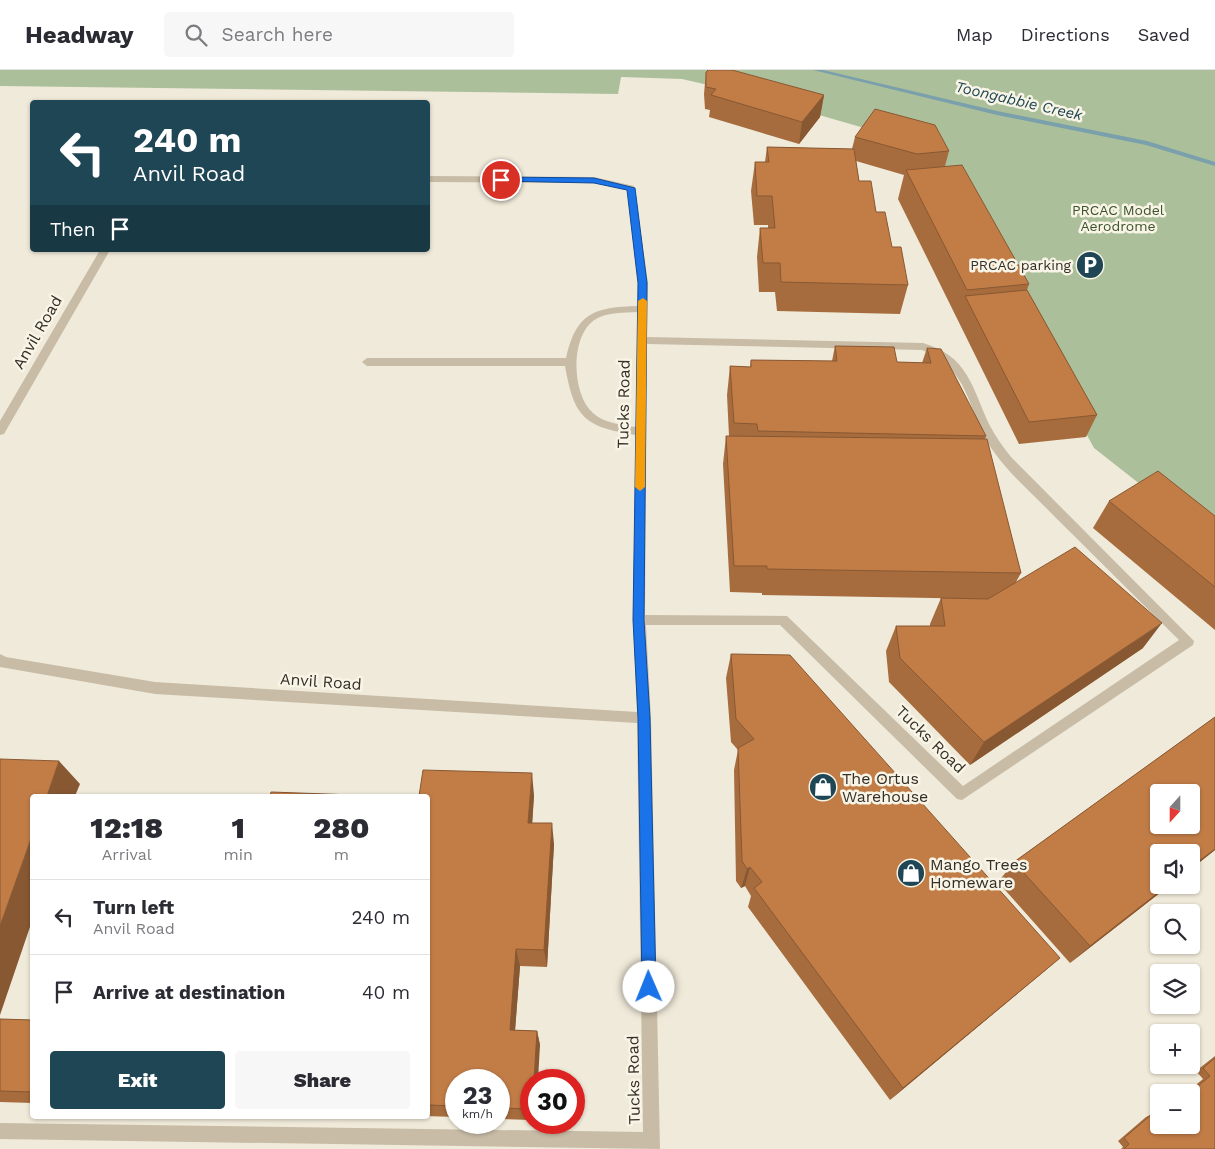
<!DOCTYPE html>
<html lang="en">
<head>
<meta charset="utf-8">
<style>
	:root { --surface:#fff; --page:#f7f7f7; --text:#2b2b33; --muted:#7c7c81; --line:#e1e1e2; --accent:#1e4654 }
	body { margin:0; font-family:"Work Sans",sans-serif; background:var(--page); color:var(--text); height:100vh; display:flex; flex-direction:column; font-size:19px; white-space:nowrap }
	* { box-sizing:border-box; margin:0 }
	p { font-size:16px; color:var(--muted) }
	.icon { flex:none; width:28px; height:28px; fill:none; stroke:currentColor; stroke-width:2; stroke-linecap:round; stroke-linejoin:round }
	.map { position:relative; flex:1; overflow:hidden }
	.details { position:absolute; left:30px; top:724px; width:400px; height:325px; display:flex; flex-direction:column; background:var(--surface); border-radius:5px; box-shadow:0 1px 4px #0004 }
	.details>* { flex:none }
	.hud { position:absolute; left:30px; top:30px; width:400px; height:152px; border-radius:5px; box-shadow:0 1px 4px #0004; background:#1e4654; color:#fff; overflow:hidden }
	.needle { width:32px; rotate:201deg }
	.fabs { position:absolute; left:1150px; top:714px; display:grid; gap:10px }
	.fabs a { display:grid; place-items:center; width:50px; height:50px; border-radius:5px; background:var(--surface); box-shadow:0 1px 4px #0004; font-size:25px }
	.speed { position:absolute; left:445px; top:999px; display:flex; gap:10px; font-size:25px; font-weight:700; text-align:center }
	.speed>* { display:grid; place-content:center; width:65px; height:65px; border-radius:50%; background:var(--surface); box-shadow:0 1px 4px #0004; line-height:1 }
	.speed small { font-size:12px; font-weight:400 }
	.speed .limit { border:8px solid #d22; background:#fff; color:#111 }
	.pin { position:absolute; display:grid; place-items:center; width:42px; height:42px; color:#fff; margin:-21px; border:2px solid #fff; border-radius:50%; box-shadow:0 1px 5px #0007 }
	.me { position:absolute; width:55px; margin:-28px; rotate:359deg; stroke-linejoin:round; filter:drop-shadow(0 0 4px #0008) }
	.turn { display:flex; align-items:center; gap:18px; height:105px; padding:0 20px; font-size:22px }
	.turn .icon { width:65px; height:65px; stroke-width:2.5 }
	.turn b { display:block; font-size:35px; line-height:42px }
	.then { display:flex; align-items:center; height:48px; padding:0 20px; background:#0003; gap:10px; font-size:19px }
	.eta { display:flex; justify-content:space-evenly; align-items:center; height:85px; text-align:center }
	.eta b { font-size:30px; font-weight:800; line-height:35px }
	.action { display:flex; gap:10px; margin-top:auto; padding:10px 20px }
	.action a { flex:1; height:58px; border-radius:5px; background:var(--accent); color:#fff; font-size:20px; font-weight:800; line-height:58px; text-align:center }
	.action a+a { background:var(--page); color:var(--text) }
	ul { padding:0; list-style:none }
	li { display:flex; align-items:center; gap:15px; height:75px; padding:0 20px; border-top:1px solid var(--line) }
	li div { flex:1 }
	li b { display:block; font-size:19px }
	li em { font-style:normal }
	header { display:flex; align-items:center; gap:30px; box-sizing:border-box; height:70px; padding:0 25px; background:var(--surface); border-bottom:1px solid var(--line) }
	header strong { font-size:24px }
	nav { display:flex; gap:28px; margin-inline-start:auto; font-size:18px }
	.search { width:350px; height:45px; background:var(--page); display:flex; align-items:center; gap:12px; box-sizing:border-box; padding:0 18px; border-radius:5px; color:var(--muted); font-size:19px }
	.map>svg:first-child { display:block }
	.green { fill:#acbf9b }
	.lines { fill:none; stroke-linecap:round; stroke-linejoin:round }
	.stream { fill:#7aa0ac; fill-rule:evenodd }
	.minor { fill:#c8bca6; fill-rule:evenodd }
	.wall { fill:#a76c3d }
	.shaded-wall { fill:#885832 }
	.building { fill:#c27d47; stroke:#885832; fill-rule:evenodd }
	.route { fill:#1a73e8; stroke:#114b97 }
	.slow { fill:#f59e0b }
	.labels { text-anchor:middle; stroke-width:5; stroke-linejoin:round; paint-order:stroke }
	.far-park-label { font-size:14px; fill:#3c522c; stroke:#f8f4e6 }
	.far-poi-label { font-size:14px; fill:#342e27; stroke:#f8f4e6; text-anchor:end }
	.far-water-label { font-size:15px; font-style:italic; fill:#1e4654; stroke:#f8f4e6 }
	.street-label { font-size:16px; fill:#342e27; stroke:#f8f4e6 }
	.poi-label { font-size:16px; fill:#342e27; stroke:#f8f4e6; text-anchor:start }
</style>
</head>
<body>
<header>
<strong>Headway</strong>
<div class="search"><svg class="icon" aria-label="search" viewBox="0 0 24 24"><circle cx="10" cy="10" r="6"/><path d="M15 15l6 6"/></svg>Search here</div>
<nav><a>Map</a><a>Directions</a><a>Saved</a></nav>
</header>
<div class="map">
<svg width="1215" height="1079" viewBox="0 0 1215 1079">
	<rect width="100%" height="100%" fill="#f0eada"/>
	<path class="green" d="M0 0H1215V473L1094 378 930 77 739 22 682 9 621 7 618 24 0 16Z"/>
	<g class="lines">
		<path class="stream" d="M813 0H823L997 41 1147 71 1215 92V96L1146 75 997 45Z"/>
		<path class="minor" d="M428 106 594 107 634 116 648 213 647 267 923 273C968 286 972 317 989 354 995 366 1003 377 1011 387L1194 571 1193 575 962 730 957 729 780 555H646L651 648 660 1079 0 1069V1053L643 1062 637 653 155 624 0 597V584L6 587 155 612 637 642 633 550 636 365C584 357 574 347 565 296H367L362 292 367 288H566C576 243 594 237 638 236V213L627 120 594 113 428 112ZM638 242 636 357C621 355 604 353 593 343 571 324 570 264 596 249 608 242 624 243 638 242ZM647 274 922 280C973 301 966 342 994 382 1012 407 1036 427 1057 449 1098 489 1138 530 1179 570L963 716 787 546 645 545Z
			M100 180H110L4 364 0 365V351Z"/>
	</g>
	<path class="wall" d="M706 2 824 25 820 47 799 74 709 47 710 40 705 39 704 24Z
		M855 67 949 81 945 96 1029 214 1027 220 1097 345 1086 367 1019 374 898 129 904 105 856 91 859 111 876 142 908 215 900 244 777 241 775 222H759L757 187 760 158H768V155H754L751 121 755 92H765L767 77 852 79Z
		M835 276 897 292 922 293 927 278 986 366 985 369 1021 503 1016 512 1143 578 970 695 889 612 886 581 896 556H930V554L941 528 989 529 762 525V523L730 522 723 394 726 366H729L727 325 730 296 750 297 751 290 832 291Z
		M1109 431 1215 446V560L1093 458Z
		M731 584 1060 888 1041 904 890 1030 748 837 751 826 745 816 741 818 736 811 734 700 738 680 731 672 726 608Z
		M1215 647V780L1191 799V782L1170 815 1070 893 998 812 1014 792Z
		M534 725 532 753 554 774 547 897 520 896 515 960 537 961 540 975 531 1010V1050L499 1049V1010H456V1047L425 1046H428V726Z
		M0 949 32 950V1033L0 1032Z
		M1215 986V1079H1121L1123 1077 1118 1071 1146 1047 1152 1044 1156 1049 1159 1047V1055L1191 1022H1187L1203 1009 1196 1001Z"/>
	<path class="shaded-wall" d="M824 25 820 47 799 74 802 52Z
		M1162 553 1143 578 970 695 984 672Z
		M59 691 80 714 75 726H47Z
		M532 703 534 725 531 773 528 753Z
		M552 753 554 774 547 897 544 880Z
		M32 766V851L0 945V856Z
		M1215 779V780L1191 799V797Z
		M750 797 745 816 741 818 747 799Z
		M1168 815H1170L1070 893 1090 876Z
		M516 879 520 896 514 974 510 960Z
		M1060 888 1041 904 890 1030 903 1018Z
		M537 961 540 975 538 1010H534Z"/>
	<path class="building" d="M708 0H732L824 25 802 52 711 25 716 19 706 17V2Z
		M875 39 935 55 949 81 917 84 855 67Z
		M767 77 854 79 859 111H871L876 142H885L892 177H901L908 215 781 212 780 193H763L760 158H775L772 126H757L755 92H769Z
		M962 95 1029 214 967 220 906 100Z
		M1027 220 1097 345 1029 352 965 226Z
		M835 276 894 277 897 292 931 293 927 278 941 279 986 366 758 361 757 354 734 353 730 296 751 297V290L837 291Z
		M726 366 987 369 1021 503 767 499V496H734Z
		M1158 401 1215 446V517L1109 431Z
		M1075 477 1162 553 984 672 900 588 896 556H945L941 528 988 529Z
		M731 584 790 585 1060 888 903 1018 754 818 762 812 750 797 747 799 742 791 738 678 754 669 736 649Z
		M1215 647V779L1191 797V782H1159V815H1168L1090 876 1014 792ZM1159 722H1191V755H1159Z
		M0 689 59 691 47 726H32V766L0 856Z
		M423 700 532 703 528 753H552L544 880 516 879 510 960 537 961 534 1010H531V1039L499 1038V1010H456V1036L428 1035V726H419Z
		M271 722 354 725V726H270Z
		M0 949 32 950V1022L0 1021Z
		M1215 988V1079H1124L1129 1074 1124 1068 1152 1044 1158 1050H1159V1055H1191V1022L1210 1006 1203 998Z"/>
	<path class="route" d="M501 107 594 108 635 118 647 213 644 550 650 648 656 917 654 922 649 924 644 922 642 917 638 648 633 550 638 213 627 120 594 113 498 111V108Z"/>
	<path class="slow" d="M643 228 647 231 645 417 640 421 635 417 638 231Z"/>
	<defs>
		<symbol id="parking-disc" viewBox="-11 -11 22 22"><circle r="9.5" fill="#1e4654" stroke="#f8f4e6"/><path d="M-3.5-5.5H1a3.5 3.5 0 0 1 0 7H-1V5.5H-3.5ZM-1-3.4V-.6H.8a1.4 1.4 0 0 0 0-2.8Z" fill="#fff"/></symbol>
		<symbol id="shop-disc" viewBox="-11 -11 22 22"><circle r="9.5" fill="#1e4654" stroke="#f8f4e6"/><path d="M-5-2.5h2.3a2.7 3.5 0 0 1 5.4 0H5L5.5 6h-11ZM-1.5-2.5h3a1.5 2.3 0 0 0-3 0Z" fill="#fff"/></symbol>
	</defs>
	<g fill-rule="evenodd">
		<use href="#parking-disc" x="1074" y="179" width="32" height="32"/>
		<use href="#shop-disc" x="807" y="701" width="32" height="32"/>
		<use href="#shop-disc" x="895" y="787" width="32" height="32"/>
	</g>
	<g class="labels">
		<g class="far-park-label">
			<text x="1118" y="145">PRCAC Model<tspan x="1118" dy="16">Aerodrome</tspan></text>
		</g>
		<g class="far-poi-label">
			<text x="1071" y="200">PRCAC parking</text>
		</g>
		<g class="far-water-label">
			<text transform="translate(1019 31) rotate(13)" y="5">Toongabbie Creek</text>
		</g>
		<g class="street-label">
			<text transform="translate(37 262) rotate(-60)" y="6">Anvil Road</text>
			<text transform="translate(623 334) rotate(-89)" y="6">Tucks Road</text>
			<text transform="translate(321 611) rotate(4)" y="6">Anvil Road</text>
			<text transform="translate(931 669) rotate(44)" y="6">Tucks Road</text>
			<text transform="translate(633 1010) rotate(-91)" y="6">Tucks Road</text>
		</g>
		<g class="poi-label">
			<text x="842" y="714">The Ortus<tspan x="842" dy="18">Warehouse</tspan></text>
			<text x="930" y="800">Mango Trees<tspan x="930" dy="18">Homeware</tspan></text>
		</g>
	</g>
</svg>
<div class="fabs">
<a><svg class="needle" viewBox="-14 -14 28 28"><path d="M0-13l5 13h-10z" fill="#e53935"/><path d="M0 13l5-13h-10z" fill="#7c7c81"/></svg></a>
<a><svg class="icon" aria-label="sound" viewBox="0 0 24 24"><path d="M4 9h4l5-4v14l-5-4H4zM17 9q2 3 0 6"/></svg></a>
<a><svg class="icon" aria-label="search" viewBox="0 0 24 24"><circle cx="10" cy="10" r="6"/><path d="M15 15l6 6"/></svg></a>
<a><svg class="icon" aria-label="layers" viewBox="0 0 24 24"><path d="M12 4l9 5-9 5-9-5zM3 14l9 5 9-5"/></svg></a>
<a>+</a>
<a>−</a>
</div>
<div class="speed"><div>23<small>km/h</small></div><div class="limit">30</div></div>
<div class="pin" style="left:501px;top:110px;background:#d93025"><svg class="icon" aria-label="arrive" viewBox="0 0 24 24"><path d="M6 21V4h12l-3 4 3 4H6"/></svg></div>
<svg class="me" style="left:649px;top:917px" viewBox="-20 -20 40 40"><circle r="19" fill="#fff"/><path d="M0-13L10 11 0 6-10 11z" fill="#1a73e8"/></svg>
<div class="hud">
<div class="turn"><svg class="icon" aria-label="left" viewBox="0 0 24 24"><path d="M17 20v-9H6M10 6l-5 5 5 5"/></svg><div><b>240 m</b>Anvil Road</div></div>
<div class="then">Then<svg class="icon" aria-label="arrive" viewBox="0 0 24 24"><path d="M6 21V4h12l-3 4 3 4H6"/></svg></div>
</div>
<section class="details">
<div class="eta">
<div><b>12:18</b><p>Arrival</p></div>
<div><b>1</b><p>min</p></div>
<div><b>280</b><p>m</p></div>
</div>
<ul>
<li><svg class="icon" aria-label="left" viewBox="0 0 24 24"><path d="M17 20v-9H6M10 6l-5 5 5 5"/></svg><div><b>Turn left</b><p>Anvil Road</p></div><em>240 m</em></li>
<li><svg class="icon" aria-label="arrive" viewBox="0 0 24 24"><path d="M6 21V4h12l-3 4 3 4H6"/></svg><div><b>Arrive at destination</b></div><em>40 m</em></li>
</ul>
<div class="action"><a>Exit</a><a>Share</a></div>
</section>
</div>
</body>
</html>
